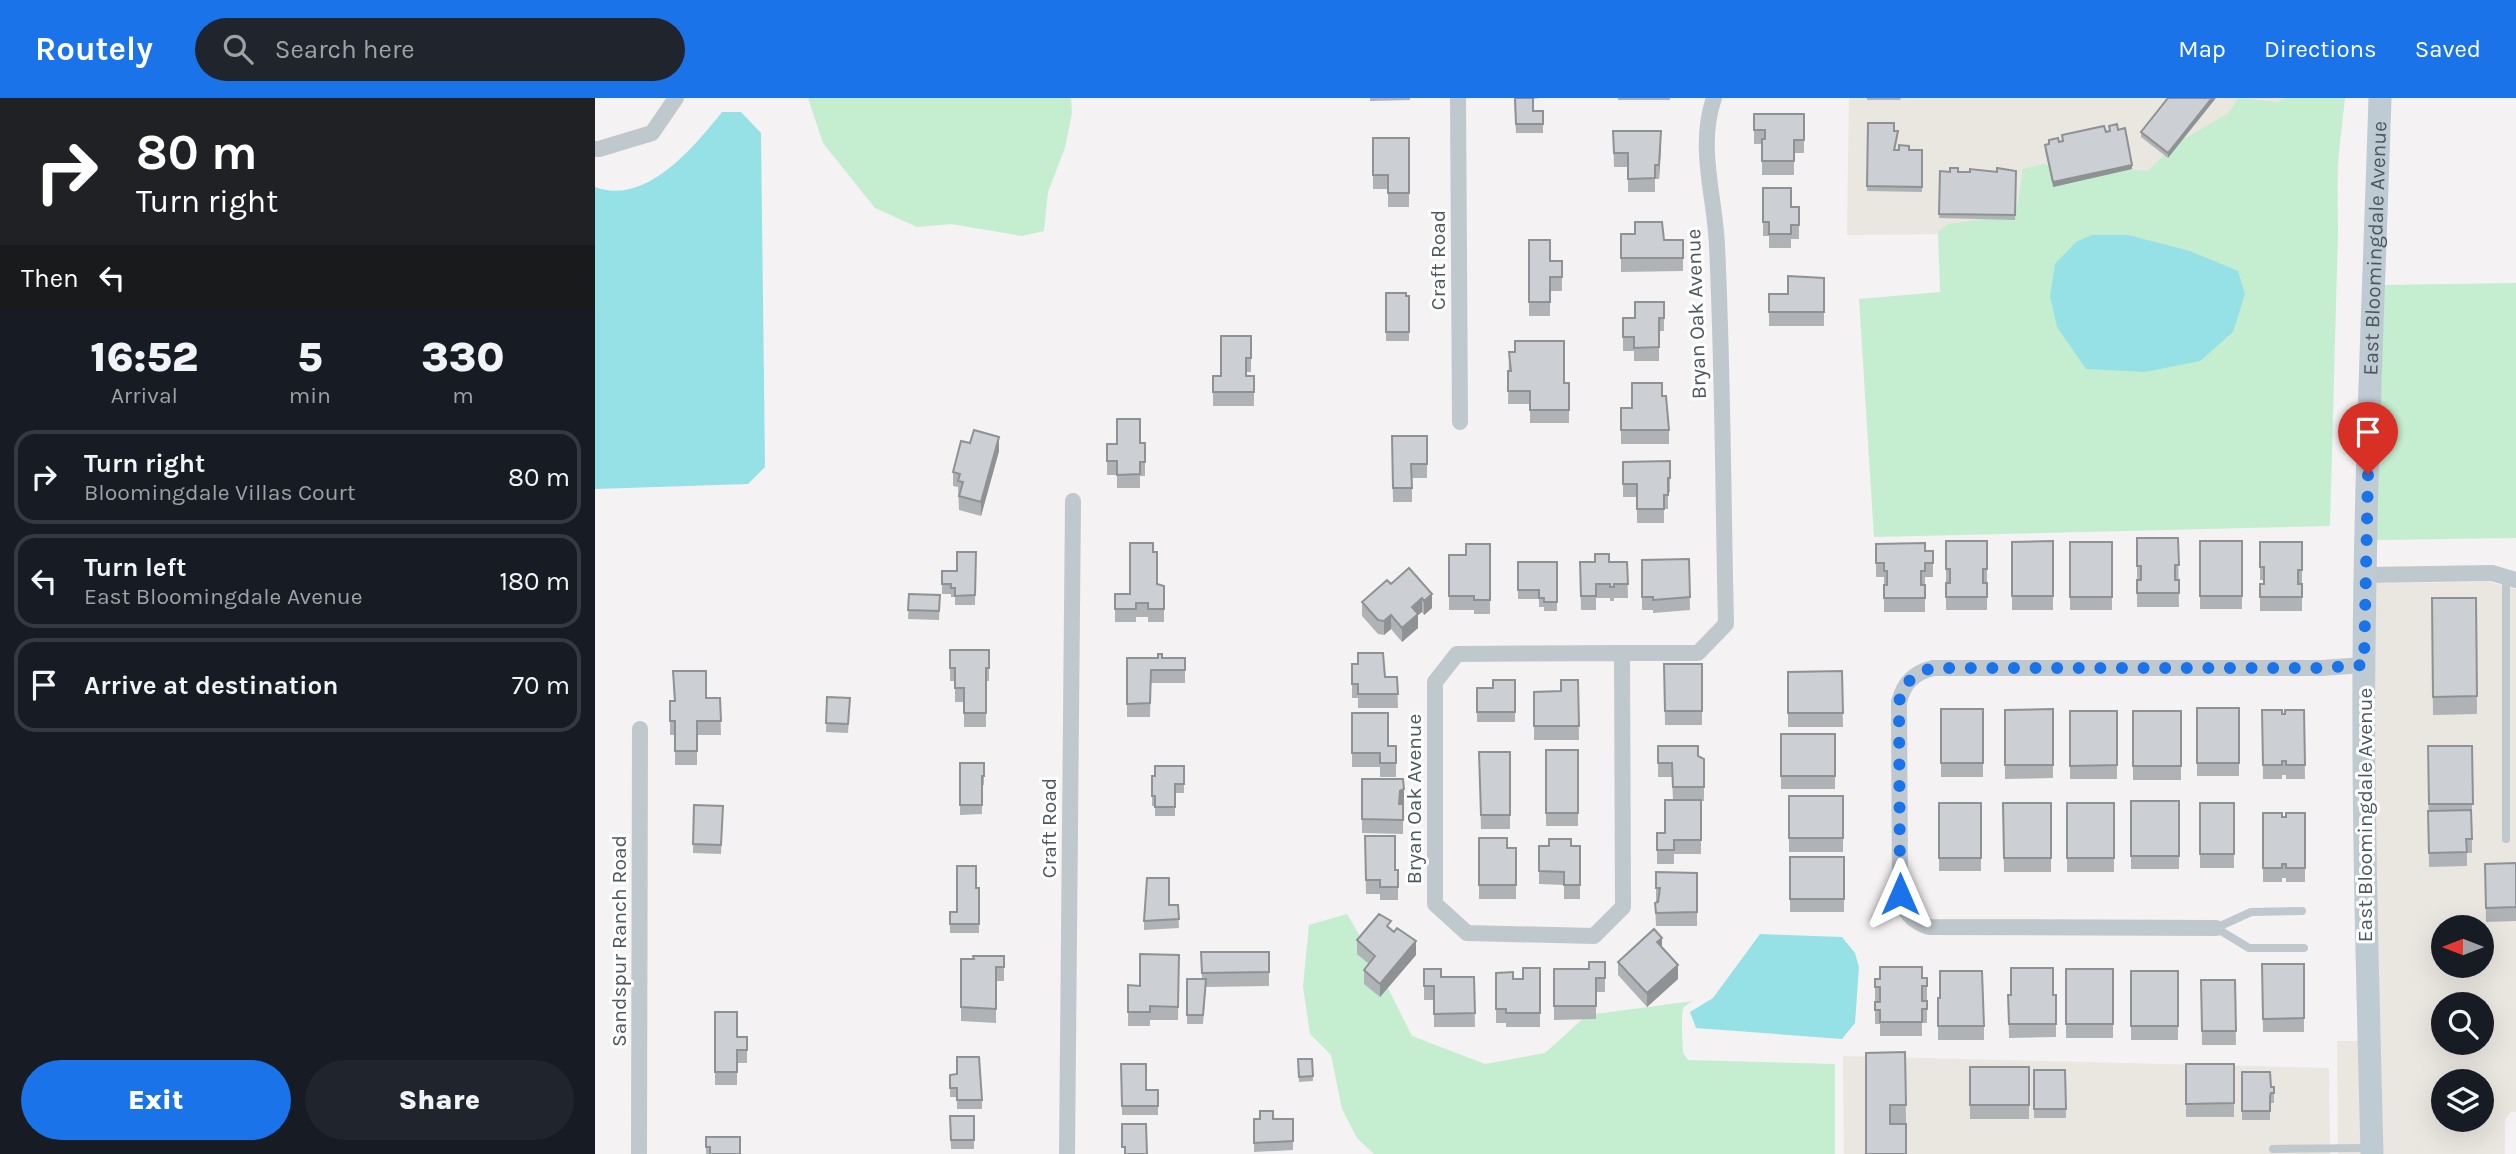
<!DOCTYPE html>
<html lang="en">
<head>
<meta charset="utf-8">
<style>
	:root { --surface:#171b24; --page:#20242c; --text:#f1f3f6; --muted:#9ea1a6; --line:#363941; --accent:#1a73e8 }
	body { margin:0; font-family:Karla,sans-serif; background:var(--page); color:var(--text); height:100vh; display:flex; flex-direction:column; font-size:26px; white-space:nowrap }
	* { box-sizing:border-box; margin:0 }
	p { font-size:23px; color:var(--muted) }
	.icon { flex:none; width:38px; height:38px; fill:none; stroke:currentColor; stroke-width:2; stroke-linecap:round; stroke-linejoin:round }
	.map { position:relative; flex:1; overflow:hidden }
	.drawer { display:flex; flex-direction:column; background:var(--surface); width:595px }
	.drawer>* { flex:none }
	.top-card { background:#202124; color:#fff; overflow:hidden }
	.needle { width:46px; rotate:270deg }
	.tools { position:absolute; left:1836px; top:817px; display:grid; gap:14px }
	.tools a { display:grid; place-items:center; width:63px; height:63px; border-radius:50%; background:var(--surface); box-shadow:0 7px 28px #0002; font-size:35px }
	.pin { position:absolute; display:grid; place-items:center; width:60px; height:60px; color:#fff; margin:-72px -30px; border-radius:50% 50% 50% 0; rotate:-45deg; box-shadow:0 0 7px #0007 }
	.pin .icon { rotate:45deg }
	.me { position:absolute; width:77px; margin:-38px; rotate:0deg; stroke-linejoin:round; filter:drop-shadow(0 0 5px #0008) }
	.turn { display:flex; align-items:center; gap:24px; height:147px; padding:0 21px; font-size:32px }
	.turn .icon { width:91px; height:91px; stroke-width:2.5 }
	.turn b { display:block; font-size:49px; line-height:60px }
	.then { display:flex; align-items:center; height:66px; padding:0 21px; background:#0003; gap:14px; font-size:26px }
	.eta { display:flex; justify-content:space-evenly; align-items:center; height:119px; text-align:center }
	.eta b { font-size:42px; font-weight:800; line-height:49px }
	.button { display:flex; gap:14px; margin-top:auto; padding:14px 21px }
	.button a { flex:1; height:80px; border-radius:42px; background:var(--accent); color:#fff; font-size:28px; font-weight:800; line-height:80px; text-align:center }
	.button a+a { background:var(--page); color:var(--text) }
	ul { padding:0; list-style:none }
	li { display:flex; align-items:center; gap:21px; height:94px; margin:0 14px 10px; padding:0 7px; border:4px solid var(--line); border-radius:21px }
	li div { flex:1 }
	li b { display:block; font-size:26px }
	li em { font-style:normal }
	header { display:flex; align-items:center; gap:42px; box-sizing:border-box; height:98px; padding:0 35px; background:var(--accent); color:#fff }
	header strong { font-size:33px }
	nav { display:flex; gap:38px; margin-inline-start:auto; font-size:24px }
	.search { width:490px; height:63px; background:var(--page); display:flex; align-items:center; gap:18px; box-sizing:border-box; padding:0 24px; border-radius:38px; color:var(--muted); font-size:26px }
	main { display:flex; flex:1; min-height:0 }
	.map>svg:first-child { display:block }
	.commercial { fill:#eae6e0; fill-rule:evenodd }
	.green { fill:#c5edcf }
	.water { fill:#96e1e6 }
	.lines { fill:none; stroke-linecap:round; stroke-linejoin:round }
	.lane { stroke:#bfc8cd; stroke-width:8 }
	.street { stroke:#bfc8cd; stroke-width:16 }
	.secondary { stroke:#bfcbd2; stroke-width:23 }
	.wall { fill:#afb3b6 }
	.shaded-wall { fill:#8f9294 }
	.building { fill:#ccd0d4; stroke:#8f9294; stroke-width:2 }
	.route { stroke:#1a73e8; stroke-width:12; stroke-dasharray:0 21.6 }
	.labels { text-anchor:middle; stroke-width:6; stroke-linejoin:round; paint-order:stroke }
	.street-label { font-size:21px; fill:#4b585e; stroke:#fff }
</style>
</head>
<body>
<header>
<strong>Routely</strong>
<div class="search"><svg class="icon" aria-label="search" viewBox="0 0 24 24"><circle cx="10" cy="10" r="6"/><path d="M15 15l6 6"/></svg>Search here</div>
<nav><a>Map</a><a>Directions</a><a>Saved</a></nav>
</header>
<main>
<section class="drawer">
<div class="top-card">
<div class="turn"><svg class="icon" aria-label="right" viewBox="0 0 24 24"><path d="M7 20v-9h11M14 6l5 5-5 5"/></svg><div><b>80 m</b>Turn right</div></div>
<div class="then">Then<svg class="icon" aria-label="left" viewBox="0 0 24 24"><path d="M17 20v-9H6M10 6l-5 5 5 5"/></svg></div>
</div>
<div class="eta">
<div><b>16:52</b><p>Arrival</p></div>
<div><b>5</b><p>min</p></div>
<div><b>330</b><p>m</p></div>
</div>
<ul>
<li><svg class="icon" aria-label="right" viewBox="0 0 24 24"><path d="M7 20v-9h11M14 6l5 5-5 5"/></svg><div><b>Turn right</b><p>Bloomingdale Villas Court</p></div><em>80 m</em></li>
<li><svg class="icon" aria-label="left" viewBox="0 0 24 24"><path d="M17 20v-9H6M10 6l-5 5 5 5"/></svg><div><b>Turn left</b><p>East Bloomingdale Avenue</p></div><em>180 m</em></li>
<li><svg class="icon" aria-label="arrive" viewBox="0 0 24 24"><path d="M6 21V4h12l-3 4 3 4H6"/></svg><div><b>Arrive at destination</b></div><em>70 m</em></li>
</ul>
<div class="button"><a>Exit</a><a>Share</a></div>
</section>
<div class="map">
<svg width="1921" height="1056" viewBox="0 0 1921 1056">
	<rect width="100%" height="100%" fill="#f4f2f2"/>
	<path class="commercial" d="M1254 0H1745L1742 132 1252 137Z
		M1895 484 1921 491V1014H1916L1910 1021V1056H1787L1781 866V485ZM1848 830H1886V868H1848ZM1848 906H1886V945H1848ZM1848 984H1886V1022H1848Z
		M1742 943H1764L1767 1056H1743Z
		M1248 958 1734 970 1735 1056H1249Z"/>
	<path class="green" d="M213 0H476L477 15 470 50 453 94 449 133 427 138 356 126 322 129 280 110 228 45Z
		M1643 0 1683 4 1691 0H1750L1742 71 1743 133 1735 428 1279 439 1264 201 1345 194 1343 134 1353 126 1405 119 1422 111 1428 71 1448 66 1553 73 1580 46 1634 15Z
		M1921 185V440L1782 442 1789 187Z
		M752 816 781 866 817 938 890 966 950 955 992 917 1099 903C1097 903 1090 908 1089 909 1085 914 1088 946 1088 955L1093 962 1240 966V1056H779L762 1040 747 1011 736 957 715 936 708 888 714 827Z"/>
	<path class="water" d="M127 14H146L166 35 170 369 153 386 0 391V89C51 108 99 49 127 14Z
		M1497 137H1533L1595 153 1643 173 1650 196 1638 234 1605 263 1550 274 1491 271 1462 229 1455 198 1460 166 1481 144Z
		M1165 836 1247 839 1260 855 1264 869 1260 925 1247 941 1101 930 1095 914 1118 900Z"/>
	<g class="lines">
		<path class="lane" d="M1911 479V741
			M1621 830 1654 850H1709
			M1621 830 1656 814 1707 813
			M1678 1051 1774 1050"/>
		<path class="street" d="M863 0 865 324
			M0 51H4L57 35 81 0
			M1771 477 1897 475 1921 482
			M1027 555 1028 809 999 838 872 835 840 806V584L862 556Z
			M1027 555H1103L1131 526C1128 400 1128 273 1122 148 1120 98 1102 49 1119 0
			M1621 830 1334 829C1316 823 1309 814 1305 796L1304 604C1309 584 1319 575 1338 570H1727L1769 567
			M44 1056 45 631
			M472 1056 478 403"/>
		<path class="secondary" id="s1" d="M1777 1056C1773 893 1768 731 1769 568 1770 378 1779 189 1785 0"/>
	</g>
	<path class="wall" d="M775 0H815V2L775 3Z
		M919 0H945L938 1V13H948V35H921Z
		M1023 0H1075V2H1023Z
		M1272 0H1306L1305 2H1272Z
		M1573 0V60L1546 39V34Z
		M1159 16H1209V55H1199V77H1167V46H1159Z
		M1273 25 1299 33 1303 38 1300 52H1327V94L1272 93Z
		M1514 28 1523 32 1537 71 1458 89 1450 52V47L1454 46V42L1464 44 1467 43V37L1511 34 1514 33Z
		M1018 33 1066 47 1064 81H1060V94H1033V69H1019Z
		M778 40H814V109H793V91H778Z
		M1345 73 1402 74 1421 73 1420 122 1344 120Z
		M1168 90 1196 109H1204V141H1196V150H1174V138H1168Z
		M1026 136 1069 142H1088V173L1026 174Z
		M934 142 955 163H967V193H955V218H934Z
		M1229 180V228H1174V196H1193Z
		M791 195 814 198V243H791Z
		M1069 204V233H1064V263H1039V253H1028V220H1040Z
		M656 238V274H651V278H659V308H618V278H626Z
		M914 254 969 285H974V325H935V306H913Z
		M1067 298 1074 332V346H1026V310H1037Z
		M797 338H832V380H817V404H798Z
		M550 345V378H545V390H522V377H512V346Z
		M404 353 386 418 364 412 363 389 358 388V374Z
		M1075 363V394H1073V411H1069V425H1042V399H1028V364Z
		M1542 440H1583L1584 509H1542Z
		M1351 443H1392V512H1351Z
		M1458 443V512H1417V444Z
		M1605 443H1647V511H1605Z
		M1475 444H1517V512H1475Z
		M1665 444H1707V513H1665V486H1669V482H1665Z
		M895 446V516H879V512H854V457H871Z
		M1281 446 1330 453H1338V479H1330V514H1289V479H1281Z
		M381 454 380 507H360V499H356V496H347V473H362Z
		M558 454 562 486 569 488V524H553V519H541V524H520V496H535Z
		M1094 461 1095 512 1058 515V512H1047V462Z
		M923 464H962V513H949V509H944V501H923Z
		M985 464H1032L1033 500H1019V503H1015V500H1001V512H986Z
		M814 470 837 510 829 517 827 514 823 517V530L807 544 796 531 789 537 783 536 767 518V504L796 486Z
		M314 496 345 497 344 522 313 521Z
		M1837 500H1881L1882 616 1838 617Z
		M355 552H394V583H391V629H369V604H360V583H355Z
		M532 560H590V585H556L555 619H532Z
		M757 566 790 579H802L803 610H763V600H757Z
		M1069 566H1107V627H1070Z
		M78 573 111 600H125L126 637H102V667H80V637H75V603H79Z
		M1247 573 1248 629H1193V574Z
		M920 582V624H882V590H898Z
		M983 582 984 642H939V594L966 593Z
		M232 599 255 600 253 635 231 634Z
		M1602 610H1644V678H1602Z
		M1346 611H1388V679H1346Z
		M1458 611V680L1410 681V612Z
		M1667 612 1687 616 1709 612 1710 681H1691V677H1687V681H1668Z
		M1475 613H1522V681H1475Z
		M1538 613H1586V682H1538Z
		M757 615 793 648H801V679H785V669H757Z
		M1186 636H1240V691H1186Z
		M1063 648 1103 658 1109 661V703H1106V756H1079V766H1062V735H1070L1078 702 1077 679H1063Z
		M1833 648H1877V755H1872V768L1834 769Z
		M951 652H983V728H951Z
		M884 654H915V731H886Z
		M365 665H389V687H387V716L365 717Z
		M589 668V695H580V718H560V708H557V678H560Z
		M767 681 809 705 808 706V736L767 735Z
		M1194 698H1248V754H1194Z
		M1536 703H1584V771H1536Z
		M1344 705H1386V773H1344Z
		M1408 705H1456V774H1409Z
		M1472 705H1519V774H1472Z
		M1605 705H1639V770H1605Z
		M99 707 128 708 126 756 98 755Z
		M1668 715 1687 719 1710 715V784H1691V780H1687V784H1668Z
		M770 738 800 772H803V802H785V796H771Z
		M884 740 912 750H921V801H884Z
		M944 748H985V801H969V787L944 786Z
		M1195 759H1249V814H1195Z
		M1921 765V823L1891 824 1890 766Z
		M1061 774 1102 775V828H1061L1060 805 1063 804H1061Z
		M381 790H384V835H355V814H362Z
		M574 807H583L584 830 549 832V823Z
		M796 832 821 857 785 899 769 886V872L774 866 762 856V842Z
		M1067 850 1083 881 1052 909 1023 877V864Z
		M606 854H674V888L611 889 608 926H592V881H607Z
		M584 857 583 922H555V928H533V887L545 888Z
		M409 858V883H401V925L366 923V861Z
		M1010 864V894H1001V921L959 922V871H994Z
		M1667 866H1709V934H1668Z
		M945 870V929H911V925H901V875L918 881H928Z
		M829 871 846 879H879L880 929H839V902H829Z
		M1471 871H1518V940H1471Z
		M1536 873H1583V942H1536Z
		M1332 880V902H1327V903H1332V925H1327V938H1285V926H1280V904H1285V903H1280V881Z
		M1606 882H1640L1641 947H1607Z
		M1413 897H1461V939L1414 940Z
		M1343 900 1389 928V942H1343Z
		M120 914 142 939H152V965H142V987H120Z
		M1310 954 1311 1025H1295L1271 1056Z
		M703 961H717L718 983 704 984Z
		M526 966 551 992H563V1017H527Z
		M1591 966H1639V1019H1591Z
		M1375 969H1434V1021H1375Z
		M1439 972H1470L1471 1020H1439Z
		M1647 974 1676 989H1679V1005H1676L1675 1007V1022H1647Z
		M355 977 387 1002V1011H362V999H355Z
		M355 1018H379V1051H356Z
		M659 1021H698V1052L659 1054Z
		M111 1039 145 1056H111Z"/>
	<path class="shaded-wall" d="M1617 0H1621L1573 60V55Z
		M1066 33V47L1064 81V67Z
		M1537 67V71L1458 89V84Z
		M404 339V353L386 418V404Z
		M837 496V510L829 517V503Z
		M827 500V514L823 517V530L807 544V530L817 509Z
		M796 517V531L789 537V523Z
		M809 691V705L805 707 804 706 805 693Z
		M1067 840V853L1062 844Z
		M821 843V857L785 899V886Z
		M1083 867V881L1052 909V895Z"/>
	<path class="building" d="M920 0H938V13H948V26H921Z
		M1573 0H1617L1573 55 1546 34Z
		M1159 16H1209V42H1199V63H1167V41H1170V32H1159Z
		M1273 25H1299V33H1303L1299 52H1304V47L1314 48V52H1327V89L1272 88Z
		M1522 26 1523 32 1530 30 1537 67 1458 84 1450 47 1454 46V42L1463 40 1464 44 1468 43 1467 37 1509 28 1511 34 1515 33 1514 28Z
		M1018 33H1066L1064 67H1060V80L1033 81V55H1019Z
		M778 40H814V95H793V77H778Z
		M1355 70H1363V74H1375V71L1402 74V70L1421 73 1420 117 1344 116 1345 73 1355 74Z
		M1168 90H1196V109H1204V127H1196V136H1174V124H1168Z
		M1040 124H1067L1069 142H1088V160H1026V136H1040Z
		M934 142H955V163H967V179H955V204H934Z
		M1193 178 1229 180V214H1174V196H1193Z
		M791 195H811V198H814V234H791Z
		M1040 204H1069V220H1064V249L1039 250V239H1028V220H1040Z
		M626 238H656V260H651V278H659V294H618V278H626Z
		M920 243H969V285H974V312H935V293H913V273H916L914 254H920Z
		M1037 285H1067V298H1071L1074 332H1026V310H1037Z
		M522 321H545V345H550V364H545V376L522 377V363H512V346H522Z
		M379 332 404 339 386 404 364 398 368 384 363 383 365 376 358 374 366 343 375 345Z
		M797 338H832V366H816L817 390H798Z
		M1075 363V380H1073V397H1069V411H1042V386H1028V364Z
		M1542 440H1583L1584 467H1580V482H1584V495H1542V482H1546V468H1542Z
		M1351 443H1392V471H1388V485H1392V499H1351V485H1355V471H1351Z
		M1458 443V498H1417V444Z
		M1605 443H1647V498H1605Z
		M1475 444H1517V499H1475Z
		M1665 444H1707V472H1703V486H1707V499H1665V486H1669V469H1665Z
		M535 445H558V454H562V486L569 488V511H553V505H541V511H520V496H535Z
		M1330 445V453H1338V465H1330V473H1326V487H1330V500H1289V487H1292V473H1289V465H1281V446Z
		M871 446H895V502H879V498H854V457H871Z
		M362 454H381L380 497 360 498V490H356V486H347V473H362Z
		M1000 456H1014V464H1032L1033 486H1019V489H1015V486H1001V498H986L985 464H1000Z
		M1094 461 1095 499 1058 502V499H1047V462Z
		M923 464H962V504H949V500H944V492H923Z
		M814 470 837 496 829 503 827 500 817 509 823 516 807 530 796 517 789 523 783 522 767 504 792 482 796 486Z
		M314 496 345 497 344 513 313 512Z
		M1837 500H1881L1882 598 1838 599Z
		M355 552H394V570H391V615H369V590H360V570H355Z
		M763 555H788L790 579H802L803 596H763V586H757V566H763Z
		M563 556H567V560H590V572H556L555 605 532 606V560H563Z
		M1069 566H1107V613H1070Z
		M78 573H111V600H125L126 623H102V653H80V623H75V603H80Z
		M1247 573 1248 615H1193V574Z
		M898 582H920V614H882V590H898Z
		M966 582H983L984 628H939V594L966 593Z
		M232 599 255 600 253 626 231 625Z
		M1602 610H1644V665H1602Z
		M1346 611H1388V665H1346Z
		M1458 611V667H1410V612Z
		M1667 612H1687V616H1690V612H1709L1710 667H1691V663H1687V667H1668Z
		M1475 613H1522V667L1475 668Z
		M1538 613H1586V668H1538Z
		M757 615H793V648H801V665H785V655H757Z
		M1186 636H1240V678H1186Z
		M1063 648H1103V658L1109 661V689H1078L1077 665H1063Z
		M1833 648H1877L1878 706H1834Z
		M951 652H983V715H951Z
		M884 654H915V717H886Z
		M365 665H389V678H387V707H365Z
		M560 668H589V686H580V709H560V698H557V678H560Z
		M767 681H808L809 691 805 693 804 706H808V722L767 721Z
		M1194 698H1248V740H1194Z
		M1070 702H1106V742H1079V752H1062V735H1070Z
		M1536 703H1584V758H1536Z
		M1344 705H1386V760H1344Z
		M1408 705H1456V760H1409Z
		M1472 705H1519V760H1472Z
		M1605 705H1639V756H1605Z
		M99 707 128 708 126 747 98 746Z
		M1876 712 1877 741H1871L1872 754 1834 755 1833 713Z
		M1668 715H1687V719H1691V715H1710V770H1691V766H1687V770H1668Z
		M770 738H800V772H803V789H785V782H771Z
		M884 740H912V750H921V787H884Z
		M954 741H976V748H985V787H969V774L944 773V748H954Z
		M1195 759H1249V801H1195Z
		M1921 765V809L1891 810 1890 766Z
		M362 768H381V790H384V826H355V814H362Z
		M1061 774 1102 775V814L1061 815 1060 805 1063 804 1065 790H1061Z
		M552 780H574V807H583L584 821 549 823Z
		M784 816 796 823 792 828 799 834 802 830 821 843 785 886 769 872 780 858 762 842Z
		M1059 831 1067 840 1062 844 1083 867 1052 895 1023 864Z
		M606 854H674V874L607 875Z
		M545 856 584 857 583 909 555 908V914H533V887L545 888Z
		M378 858H409V869H401V911L366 909V861H379Z
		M994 864H1010V880H1001V908H959V871H994Z
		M1667 866H1709V920L1668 921Z
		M1285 869H1327V880H1332V888H1327V903H1332V911H1327V924H1285V912H1280V904H1285V889H1280V881H1285Z
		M928 870H945V915H911V911H901V875L918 874V881H928Z
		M1416 870H1458V897H1461V926H1414L1413 897H1416Z
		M829 871H846V879H879L880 915 839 916V888H829Z
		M1471 871H1518V926H1471Z
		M1345 873H1387L1389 928H1343V900H1345Z
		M1536 873H1583V928H1536Z
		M592 881H611L608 917H592Z
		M1606 882H1640L1641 933H1607Z
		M120 914H142V939H152V952H142V974H120Z
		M1310 954 1311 1007H1295V1026H1311V1056H1271V955Z
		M362 959H384L387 1002H362V990H355V977L362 976Z
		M703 961H717L718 978 704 979Z
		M526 966H551V992H563V1008H527Z
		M1591 966H1639V1005L1591 1006Z
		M1375 969H1434V1007H1375Z
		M1439 972H1470L1471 1011H1439Z
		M1647 974H1675L1676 989H1679V995H1676L1675 998V1013H1647Z
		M665 1013H678V1021H698V1043L659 1045V1021H665Z
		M355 1018H379V1042H356Z
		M527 1026H551L552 1056H530V1049H527Z
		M111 1039H145V1056H115V1049H111Z"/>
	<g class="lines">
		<path class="route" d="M1305 796 1304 604C1309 584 1319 575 1338 570H1727L1769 567 1773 376"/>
	</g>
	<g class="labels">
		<g class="street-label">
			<text dy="7" stroke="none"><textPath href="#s1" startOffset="906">East Bloomingdale Avenue</textPath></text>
			<text transform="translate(843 162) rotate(-90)" y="7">Craft Road</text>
			<text transform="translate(1101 216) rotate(-92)" y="7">Bryan Oak Avenue</text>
			<text transform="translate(819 701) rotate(-90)" y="7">Bryan Oak Avenue</text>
			<text transform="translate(1770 717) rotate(-90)" y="7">East Bloomingdale Avenue</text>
			<text transform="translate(454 730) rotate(-90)" y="7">Craft Road</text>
			<text transform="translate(24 843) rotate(-90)" y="7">Sandspur Ranch Road</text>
		</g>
	</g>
</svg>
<div class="tools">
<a><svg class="needle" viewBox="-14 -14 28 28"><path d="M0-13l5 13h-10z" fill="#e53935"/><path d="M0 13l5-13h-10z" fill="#9ea1a6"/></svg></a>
<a><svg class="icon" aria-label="search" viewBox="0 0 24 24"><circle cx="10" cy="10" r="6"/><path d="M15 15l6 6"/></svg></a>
<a><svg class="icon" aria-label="layers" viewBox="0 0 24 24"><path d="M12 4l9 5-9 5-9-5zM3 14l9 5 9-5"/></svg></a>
</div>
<div class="pin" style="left:1773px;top:376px;background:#d93025"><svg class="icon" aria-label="arrive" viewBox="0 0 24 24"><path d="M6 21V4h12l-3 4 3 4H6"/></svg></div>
<svg class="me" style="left:1305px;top:796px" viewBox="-20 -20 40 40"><path d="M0-17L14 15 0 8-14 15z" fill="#1a73e8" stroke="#fff" stroke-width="4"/></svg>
</div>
</main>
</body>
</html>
